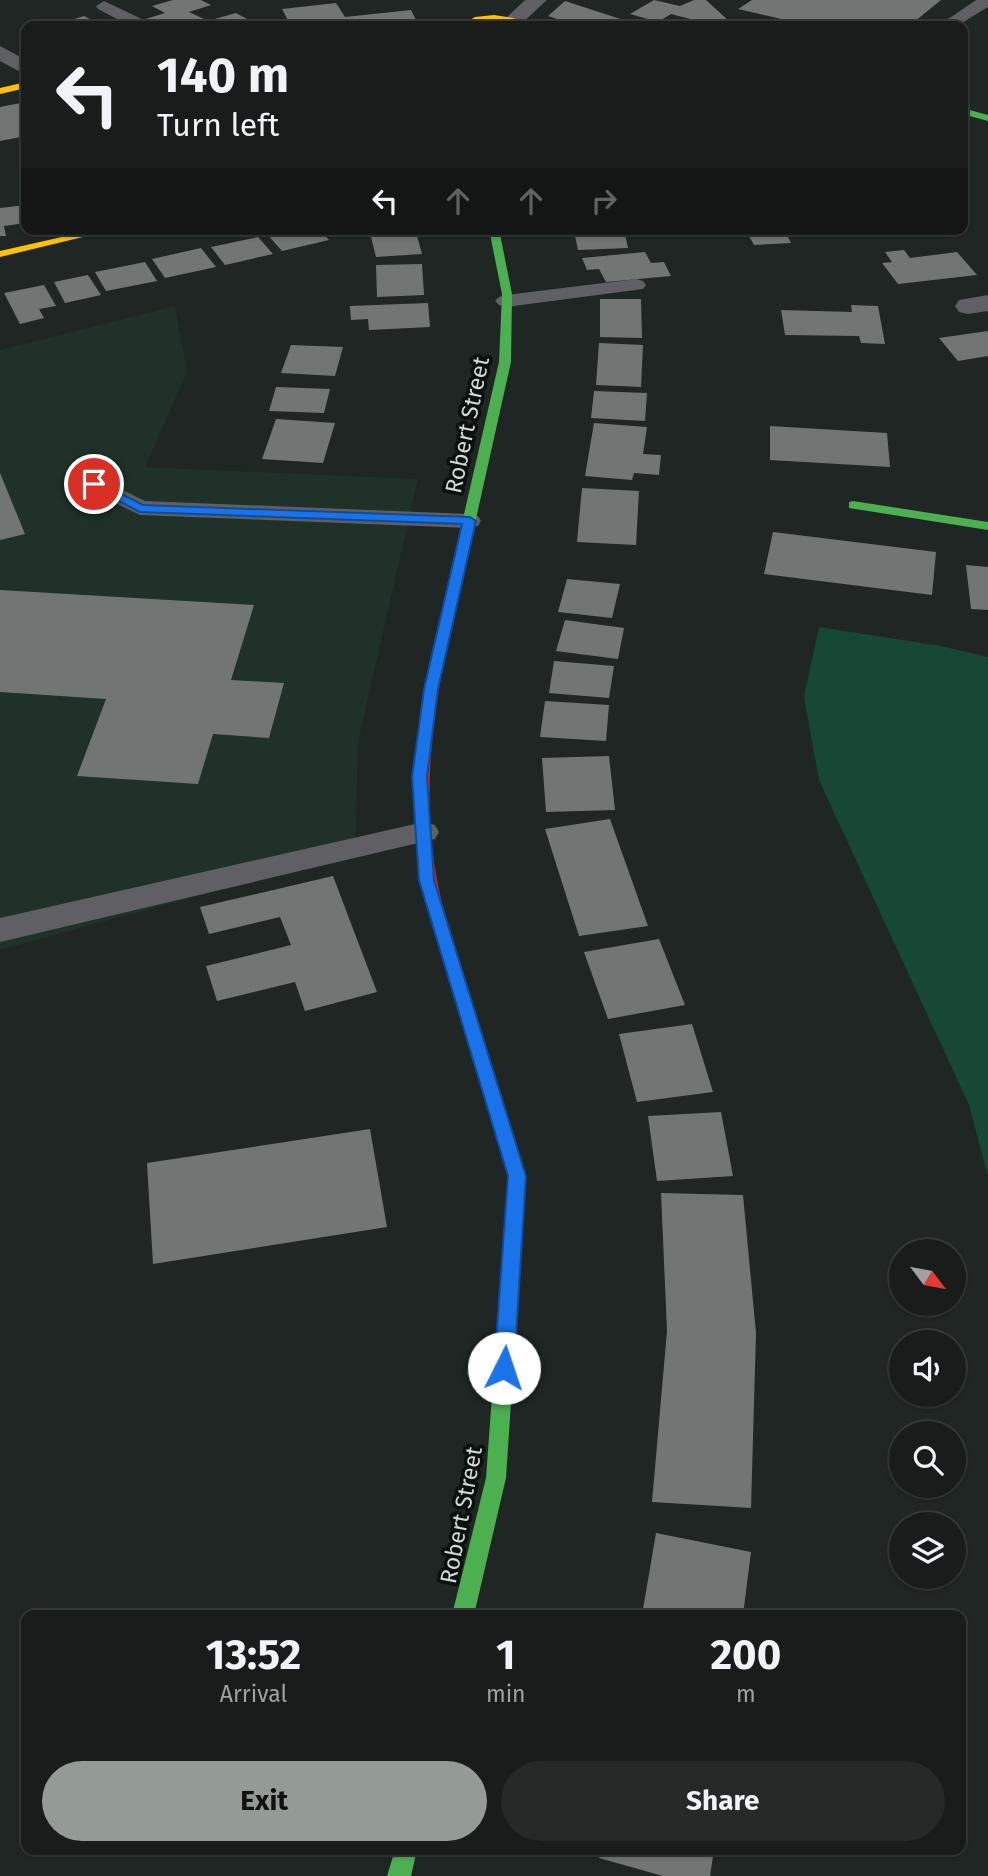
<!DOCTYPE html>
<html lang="en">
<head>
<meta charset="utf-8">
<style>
	:root { --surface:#181c1a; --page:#252927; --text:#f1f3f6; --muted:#9fa1a2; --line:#363a39; --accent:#949b97 }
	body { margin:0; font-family:"Fira Sans",sans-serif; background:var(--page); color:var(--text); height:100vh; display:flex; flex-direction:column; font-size:26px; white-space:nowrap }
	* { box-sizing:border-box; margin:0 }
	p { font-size:23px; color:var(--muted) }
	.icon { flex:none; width:38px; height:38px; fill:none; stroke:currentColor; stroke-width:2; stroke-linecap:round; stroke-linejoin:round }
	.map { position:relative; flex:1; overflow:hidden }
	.details { position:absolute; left:21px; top:1610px; width:945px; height:245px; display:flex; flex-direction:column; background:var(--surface); border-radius:14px; box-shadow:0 2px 5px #0004,0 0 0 2px var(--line) }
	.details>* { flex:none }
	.banner { position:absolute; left:21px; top:21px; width:947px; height:214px; border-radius:14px; box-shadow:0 2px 5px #0004,0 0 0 2px var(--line); background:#181c1a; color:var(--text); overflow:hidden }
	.needle { width:46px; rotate:122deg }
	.controls { position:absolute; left:889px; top:1239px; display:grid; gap:14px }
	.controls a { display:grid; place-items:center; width:77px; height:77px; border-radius:50%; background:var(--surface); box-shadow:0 2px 5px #0004,0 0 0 2px var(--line); font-size:35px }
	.pin { position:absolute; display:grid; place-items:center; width:60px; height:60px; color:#fff; margin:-30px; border:4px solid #fff; border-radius:50%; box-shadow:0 2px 7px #0007 }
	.me { position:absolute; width:77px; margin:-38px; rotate:4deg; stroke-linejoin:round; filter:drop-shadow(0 0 5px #0008) }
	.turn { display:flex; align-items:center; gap:24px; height:147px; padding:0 21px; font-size:32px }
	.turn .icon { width:91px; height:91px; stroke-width:2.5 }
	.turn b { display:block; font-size:49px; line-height:60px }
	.lanes { display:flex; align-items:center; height:66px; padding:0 21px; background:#0003; justify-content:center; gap:35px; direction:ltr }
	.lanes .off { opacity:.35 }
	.eta { display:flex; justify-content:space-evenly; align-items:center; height:119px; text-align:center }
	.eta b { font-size:42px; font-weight:700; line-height:49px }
	.action { display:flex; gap:14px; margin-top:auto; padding:14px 21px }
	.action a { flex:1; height:80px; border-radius:42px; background:var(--accent); color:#111; font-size:28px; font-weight:700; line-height:80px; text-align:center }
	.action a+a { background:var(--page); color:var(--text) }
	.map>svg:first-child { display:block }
	.built { fill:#1f3129 }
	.green { fill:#164835 }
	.building { fill:#717674 }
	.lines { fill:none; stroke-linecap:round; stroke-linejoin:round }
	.lane { fill:#605f64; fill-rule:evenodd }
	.street { fill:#605f64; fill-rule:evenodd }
	.fast { fill:#4caf50; fill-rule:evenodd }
	.slow { fill:#ffc107; fill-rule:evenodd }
	.jam { fill:#c62828; fill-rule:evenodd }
	.route { fill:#1a73e8; stroke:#114b97; stroke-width:2 }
	.labels { text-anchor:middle; stroke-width:7; stroke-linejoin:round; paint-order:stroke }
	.street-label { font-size:23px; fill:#d2dad6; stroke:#0b100e }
</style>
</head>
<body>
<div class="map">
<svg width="988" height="1876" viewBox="0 0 988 1876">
	<rect width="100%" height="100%" fill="#202623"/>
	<path class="built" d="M175 306 187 372 145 467 418 479 358 742 355 853 0 950V350Z"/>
	<path class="green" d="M819 627 941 646 988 657V1176L969 1105 819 780 804 697Z"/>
	<path class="building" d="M173 0H201L211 5 189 12 204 19 182 26H149L139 21 165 13 152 6Z
		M654 0 680 6 694 0H706L731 23 767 22 777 26H701L706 23 671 14 658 22 630 14Z
		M752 0H941L909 26H811L738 9Z
		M565 1 642 26H579L548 16Z
		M336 3 345 17 411 10 419 26H291L282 9Z
		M236 13 260 26H222L211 20Z
		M84 16 104 26H52Z
		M26 102V136L0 141V107Z
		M26 205V223L4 226 6 236H0V208Z
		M284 229H319L329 240 282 251 266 233Z
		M369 229H415L422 254 376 257Z
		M730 229H784L791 243 754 245 749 236 734 237Z
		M624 230 628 248 578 250 574 231Z
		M258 237 273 254 225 265 211 247Z
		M201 248 216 267 165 278 152 259Z
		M904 250 910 258 957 252 977 275 898 284 882 263 892 262 885 252Z
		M645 252 651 263 664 262 671 276 606 282 599 269 587 270 582 258Z
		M145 262 157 281 106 291 95 272Z
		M422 264 424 295 377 297 376 265Z
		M88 275 101 295 65 303 54 282Z
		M44 285 56 306 39 309 44 318 20 324 4 293Z
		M600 299H641L642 338 600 337Z
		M428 303 430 327 369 330 368 319 351 320 350 306Z
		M851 305 878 306 885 344 861 343 859 336 785 335 781 310 852 312Z
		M988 331V356L958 361 939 338Z
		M599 343 643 345 641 387 596 385Z
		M291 345 343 347 335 376 281 373Z
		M276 387 330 389 324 413 269 411Z
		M594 391 647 393 645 421 591 418Z
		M276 419 335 423 323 463 262 459Z
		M594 423 647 427 643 454 661 455 659 475 634 473 632 480 585 476Z
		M770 426 887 433 890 467 770 460Z
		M0 473 25 534 0 540Z
		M582 488 639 491 636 545 577 542Z
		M773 532 936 552 932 595 764 574Z
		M966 565 988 567V610L971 609Z
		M567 579 620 584 612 618 558 612Z
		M0 590 254 605 231 680 284 683 269 738 213 734 198 784 77 776 106 699 0 692Z
		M565 620 624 628 618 659 556 651Z
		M554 661 614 666 609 698 549 693Z
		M545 701 609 705 606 741 540 737Z
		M609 756 615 810 546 812 542 758Z
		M610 819 648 926 579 936 545 829Z
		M333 876 377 992 305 1011 295 982 217 1001 206 966 291 945 280 917 209 934 200 907Z
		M659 939 685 1005 608 1019 584 952Z
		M692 1024 713 1092 637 1102 619 1034Z
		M721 1112 733 1176 657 1181 648 1116Z
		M370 1129 387 1227 153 1264 147 1163Z
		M661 1193 743 1195 756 1333 751 1508 652 1502 667 1331Z
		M656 1533 751 1552 743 1615H642Z
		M601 1850H714L710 1876H663L599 1858Z"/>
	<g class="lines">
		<path class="lane" d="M976 0H988V7L957 26H938Z
			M104 1 148 22 150 26H130L98 9 96 6Z
			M636 279 643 281 646 285 643 289 506 307 499 305 495 301 499 297 506 295Z
			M94 476 145 501 469 514 478 516 481 521 478 526 469 528 140 515 85 488 82 483 85 478Z
			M424 822 435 825 439 832 435 839 0 942V918Z"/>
		<path class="street" d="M525 0H547L521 24H507L504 20Z
			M0 46 26 60V75L0 61Z
			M988 295V311L968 314 959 312 955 306 959 300Z"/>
		<path class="fast" d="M962 108 988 115V121L962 114Z
			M489 229H499L512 294 511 362 444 662 437 666 430 662 499 362 502 294Z
			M853 501 988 522V530L849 508V502Z
			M435 901 443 907 526 1176 506 1478 474 1615H452L486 1478 508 1176 427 907Z
			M395 1850H417L411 1876H387Z"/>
		<path class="slow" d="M494 15 513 18 530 26C517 27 505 19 492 20 480 20 470 27 459 26L475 17Z
			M26 82V88L0 94V88Z
			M97 229H116L0 257V251Z"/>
		<path class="jam" d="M437 658 444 662C428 744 422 825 443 907L435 913 427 907C407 825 413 744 430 662Z"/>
	</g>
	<path class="route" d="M94 480 143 505 470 517 476 521 438 689 427 777 434 880 526 1176 514 1368 511 1374 504 1377 497 1374 494 1368 508 1176 419 880 412 777 424 689 462 524 140 512 90 486 88 484Z"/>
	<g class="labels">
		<g class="street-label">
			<text transform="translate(467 425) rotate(-78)" y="8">Robert Street</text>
			<text transform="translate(461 1515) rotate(-79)" y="8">Robert Street</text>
		</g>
	</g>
</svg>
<div class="controls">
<a><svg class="needle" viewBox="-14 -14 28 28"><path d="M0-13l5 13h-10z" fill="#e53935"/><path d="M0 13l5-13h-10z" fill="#9fa1a2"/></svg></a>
<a><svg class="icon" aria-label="sound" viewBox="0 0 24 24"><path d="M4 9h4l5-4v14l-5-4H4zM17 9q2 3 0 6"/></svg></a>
<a><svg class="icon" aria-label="search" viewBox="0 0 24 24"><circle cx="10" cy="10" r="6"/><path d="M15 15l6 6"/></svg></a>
<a><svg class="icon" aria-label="layers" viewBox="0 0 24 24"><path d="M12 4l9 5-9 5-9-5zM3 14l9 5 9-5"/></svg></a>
</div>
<div class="pin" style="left:94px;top:484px;background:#d93025"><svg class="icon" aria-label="arrive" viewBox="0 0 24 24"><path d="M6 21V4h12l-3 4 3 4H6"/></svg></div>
<svg class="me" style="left:504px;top:1368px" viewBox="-20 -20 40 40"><circle r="19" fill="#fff"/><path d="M0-13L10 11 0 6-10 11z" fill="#1a73e8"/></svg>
<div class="banner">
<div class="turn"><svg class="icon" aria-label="left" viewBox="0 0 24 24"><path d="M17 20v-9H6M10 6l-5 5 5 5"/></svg><div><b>140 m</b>Turn left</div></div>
<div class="lanes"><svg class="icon" aria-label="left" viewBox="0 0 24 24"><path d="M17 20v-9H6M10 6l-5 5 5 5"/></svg><svg class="icon off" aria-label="ahead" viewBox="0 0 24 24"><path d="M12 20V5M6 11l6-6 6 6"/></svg><svg class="icon off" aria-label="ahead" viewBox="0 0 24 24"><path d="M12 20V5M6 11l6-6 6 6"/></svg><svg class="icon off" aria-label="right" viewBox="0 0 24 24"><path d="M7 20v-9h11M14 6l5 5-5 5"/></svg></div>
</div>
<section class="details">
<div class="eta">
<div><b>13:52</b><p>Arrival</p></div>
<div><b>1</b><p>min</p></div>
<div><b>200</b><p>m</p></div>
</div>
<div class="action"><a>Exit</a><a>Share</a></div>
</section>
</div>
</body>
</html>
